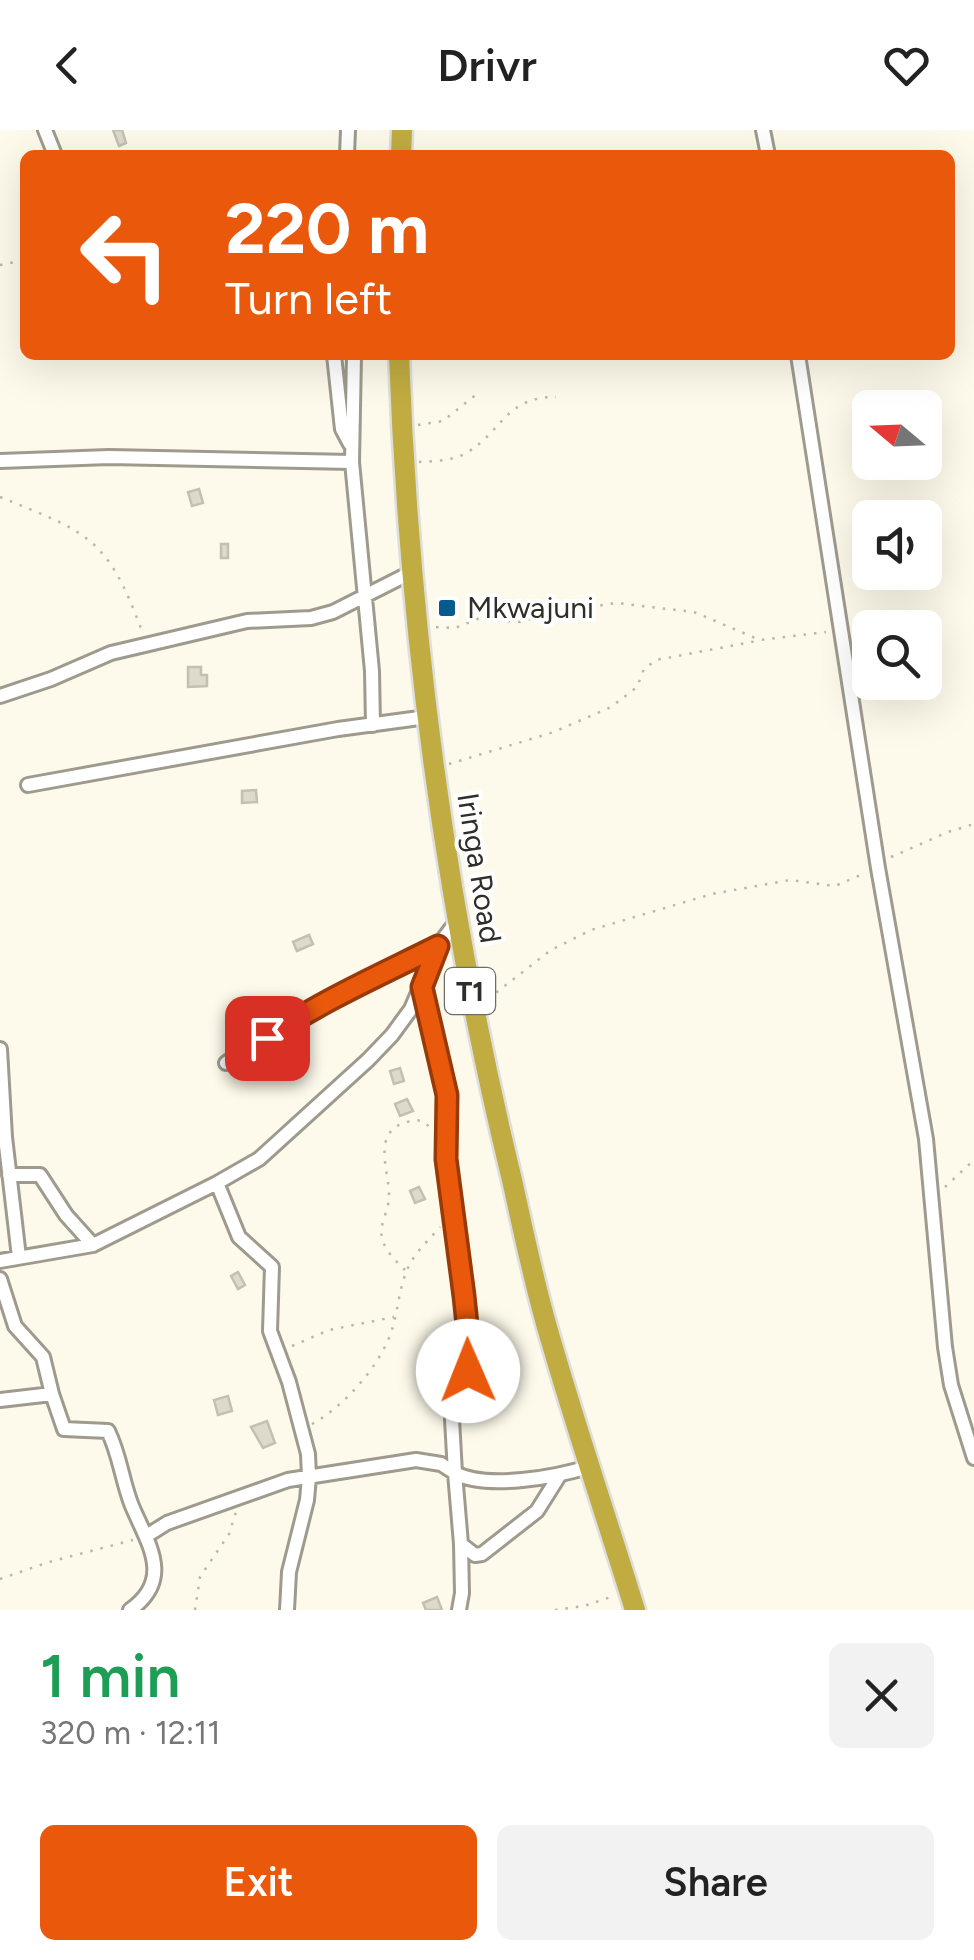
<!DOCTYPE html>
<html lang="en">
<head>
<meta charset="utf-8">
<style>
	:root { --surface:#fff; --page:#f2f2f2; --text:#222; --muted:#767676; --accent:#ea580c }
	body { margin:0; font-family:Figtree,sans-serif; background:var(--page); color:var(--text); height:100vh; display:flex; flex-direction:column; font-size:38px; white-space:nowrap }
	* { box-sizing:border-box; margin:0 }
	p { font-size:32px; color:var(--muted) }
	.icon { flex:none; width:55px; height:55px; fill:none; stroke:currentColor; stroke-width:2; stroke-linecap:round; stroke-linejoin:round }
	.map { position:relative; height:1480px; overflow:hidden }
	.panel { display:flex; flex-direction:column; background:var(--surface); flex:1 }
	.panel>* { flex:none }
	.banner { position:absolute; left:20px; top:20px; width:935px; height:210px; border-radius:15px; box-shadow:0 10px 40px #0002; background:#ea580c; color:#fff; overflow:hidden }
	.needle { width:65px; rotate:289deg }
	.fabs { position:absolute; left:852px; top:260px; display:grid; gap:20px }
	.fabs a { display:grid; place-items:center; width:90px; height:90px; border-radius:15px; background:var(--surface); box-shadow:0 10px 40px #0002; font-size:50px }
	.pin { position:absolute; display:grid; place-items:center; width:85px; height:85px; color:#fff; margin:-42px; border-radius:20px; box-shadow:0 5px 15px #0006 }
	.me { position:absolute; width:110px; margin:-55px; rotate:359deg; stroke-linejoin:round; filter:drop-shadow(0 0 8px #0008) }
	.turn { display:flex; align-items:center; gap:35px; height:210px; padding:0 40px; font-size:45px }
	.turn .icon { width:130px; height:130px; stroke-width:2.5 }
	.turn b { display:block; font-size:70px; line-height:85px }
	.round { display:grid; place-items:center; flex:none; width:105px; height:105px; border-radius:15px; background:var(--page) }
	.head { display:flex; align-items:center; justify-content:space-between; height:170px; padding:0 40px }
	h1 { font-size:60px; font-weight:600; line-height:75px; color:#1e9e55 }
	.action { display:flex; gap:20px; margin-top:auto; padding:20px 40px }
	.action a { flex:1; height:115px; border-radius:15px; background:var(--accent); color:#fff; font-size:40px; font-weight:600; line-height:115px; text-align:center }
	.action a+a { background:var(--page); color:var(--text) }
	header { display:flex; justify-content:space-between; align-items:center; height:130px; padding:0 40px; background:var(--surface); font-size:45px; font-weight:600 }
	.map>svg:first-child { display:block }
	.building { fill:#dddacc; stroke:#c3c0b2; stroke-width:2.5 }
	.lines { fill:none; stroke-linecap:round; stroke-linejoin:round }
	.minor-casing { stroke:#9e9b8e; stroke-width:18 }
	.trunk-casing { stroke:#dededd; stroke-width:25 }
	.path { stroke:#b9b7ab; stroke-width:2.5; stroke-dasharray:2.5 8; stroke-linecap:butt }
	.minor { stroke:#fff; stroke-width:12 }
	.trunk { stroke:#c0ac40; stroke-width:20 }
	.route-casing { stroke:#983908; stroke-width:25 }
	.route { stroke:#ea580c; stroke-width:18 }
	.poi-dot { fill:#065a8c; stroke:#fff; stroke-width:4 }
	.labels { text-anchor:middle; stroke-width:8; stroke-linejoin:round; paint-order:stroke }
	.shield { fill:#fff; stroke:#6d6d68; stroke-width:2.5 }
	.shield-label { font-size:28px; font-weight:bold; fill:#2f2e28 }
	.poi-label { font-size:30px; fill:#2f2e28; stroke:#fff; text-anchor:start }
	.street-label { font-size:30px; fill:#2f2e28; stroke:#fff }
</style>
</head>
<body>
<header><svg class="icon" aria-label="back" viewBox="0 0 24 24"><path d="M15 5l-7 7 7 7"/></svg>Drivr<svg class="icon" aria-label="heart" viewBox="0 0 24 24"><path d="M12 20l-8-8c-3-5 5-10 8-4 3-6 11-1 8 4z"/></svg></header>
<div class="map">
<svg width="974" height="1480" viewBox="0 0 974 1480">
	<rect width="100%" height="100%" fill="#fdfaeb"/>
	<path class="building" d="M113 0H122L126 13 119 16Z
		M199 359 203 373 192 376 188 362Z
		M221 414H228V428H221Z
		M188 537H201V545H207V556L188 557Z
		M256 660 257 672 242 673V661Z
		M309 805 313 814 297 821 293 812Z
		M400 938 404 951 394 954 390 941Z
		M407 969 413 981 400 986 395 974Z
		M419 1057 425 1069 415 1073 410 1061Z
		M238 1142 245 1155 238 1159 231 1146Z
		M228 1266 232 1281 218 1285 214 1270Z
		M267 1291 275 1313 263 1318 251 1297Z
		M437 1467 442 1480H426L423 1473Z"/>
	<g class="lines">
		<defs>
			<path id="minor" d="M45 0 55 25
				M763 0 768 25
				M347 25 348 0
				M334 225 342 299 350 314
				M354 225 352 332 372 541 373 595
				M798 225 878 738 926 1009 945 1217 951 1255 974 1328
				M0 331 109 327 352 332
				M0 566 51 549 111 523 247 491 311 488 333 482 410 443
				M28 655 338 599 427 587
				M422 857 445 944 446 1029 470 1223 465 1251 452 1289 455 1343C487 1360 557 1347 591 1336
				M0 919 5 1007 19 1127
				M226 933 307 880 438 816
				M9 1045H40L66 1085 93 1115
				M217 1053 239 1107 272 1137 270 1201 289 1252 308 1324 309 1347 307 1370 289 1442 287 1480
				M0 1131 93 1115 217 1053 259 1029 368 930 392 905 411 879 438 816 456 792
				M0 1149 15 1196 43 1227 52 1264
				M0 1270 52 1264 64 1299 108 1301C120 1325 122 1351 132 1376 148 1414 174 1449 130 1480
				M148 1405 167 1393 288 1350 416 1330 441 1334 455 1343 461 1414 475 1425 482 1424 537 1381 559 1346
				M459 1480 462 1463 461 1414"/>
			<path id="trunk" d="M401 25 402 0
				M399 225C409 504 446 779 512 1050 523 1099 533 1149 547 1197 574 1292 606 1386 635 1480"/>
		</defs>
		<use href="#minor" class="minor-casing"/>
		<use href="#trunk" class="trunk-casing"/>
		<path class="path" d="M0 135 25 130
			M418 295 443 291 478 263
			M419 332C434 331 453 331 466 323 502 303 504 267 556 267
			M0 367C89 403 107 407 142 501
			M436 497 455 498 477 489 520 492 551 483 616 473 694 482 760 510 826 502
			M449 634 554 602 611 577 637 557 644 539 656 530 757 511
			M891 727 948 702 974 694
			M488 869 551 820 591 800 712 764 790 750 835 756 863 744
			M945 1057 974 1030
			M405 1140C396 1131 385 1121 382 1108 379 1095 388 1082 389 1068 390 1041 370 1002 407 992 421 988 424 991 434 1002
			M292 1216 329 1200 394 1187
			M312 1294C343 1277 375 1241 389 1208 398 1186 398 1161 407 1140 414 1123 428 1111 440 1097
			M0 1449 49 1432 133 1410
			M195 1480 200 1447 229 1404 236 1382
			M555 1480 584 1476 614 1466"/>
		<use href="#minor" class="minor"/>
		<use href="#trunk" class="trunk"/>
	</g>
	<g class="lines">
		<defs>
			<path id="route" d="M267 908C321 871 380 845 438 816L422 857 447 965 446 1029 464 1166 470 1223 468 1241"/>
		</defs>
		<use href="#route" class="route-casing"/>
		<use href="#route" class="route"/>
	</g>
	<rect class="poi-dot" x="437" y="468" width="20" height="20" rx="5"/>
	<g class="labels">
		<rect class="shield" x="445" y="838" width="50" height="46" rx="8"/>
		<g class="shield-label">
			<text x="470" y="871">T1</text>
		</g>
		<g class="poi-label">
			<text x="467" y="488">Mkwajuni</text>
		</g>
		<g class="street-label">
			<text transform="translate(479 738) rotate(81)" y="10">Iringa Road</text>
		</g>
	</g>
</svg>
<div class="fabs">
<a><svg class="needle" viewBox="-14 -14 28 28"><path d="M0-13l5 13h-10z" fill="#e53935"/><path d="M0 13l5-13h-10z" fill="#767676"/></svg></a>
<a><svg class="icon" aria-label="sound" viewBox="0 0 24 24"><path d="M4 9h4l5-4v14l-5-4H4zM17 9q2 3 0 6"/></svg></a>
<a><svg class="icon" aria-label="search" viewBox="0 0 24 24"><circle cx="10" cy="10" r="6"/><path d="M15 15l6 6"/></svg></a>
</div>
<div class="pin" style="left:267px;top:908px;background:#d93025"><svg class="icon" aria-label="arrive" viewBox="0 0 24 24"><path d="M6 21V4h12l-3 4 3 4H6"/></svg></div>
<svg class="me" style="left:468px;top:1241px" viewBox="-20 -20 40 40"><circle r="19" fill="#fff"/><path d="M0-13L10 11 0 6-10 11z" fill="#ea580c"/></svg>
<div class="banner">
<div class="turn"><svg class="icon" aria-label="left" viewBox="0 0 24 24"><path d="M17 20v-9H6M10 6l-5 5 5 5"/></svg><div><b>220 m</b>Turn left</div></div>
</div>
</div>
<section class="panel">
<div class="head"><div><h1>1 min</h1><p>320 m · 12:11</p></div><a class="round"><svg class="icon" aria-label="close" viewBox="0 0 24 24"><path d="M6 6l12 12M18 6L6 18"/></svg></a></div>
<div class="action"><a>Exit</a><a>Share</a></div>
</section>
</body>
</html>
